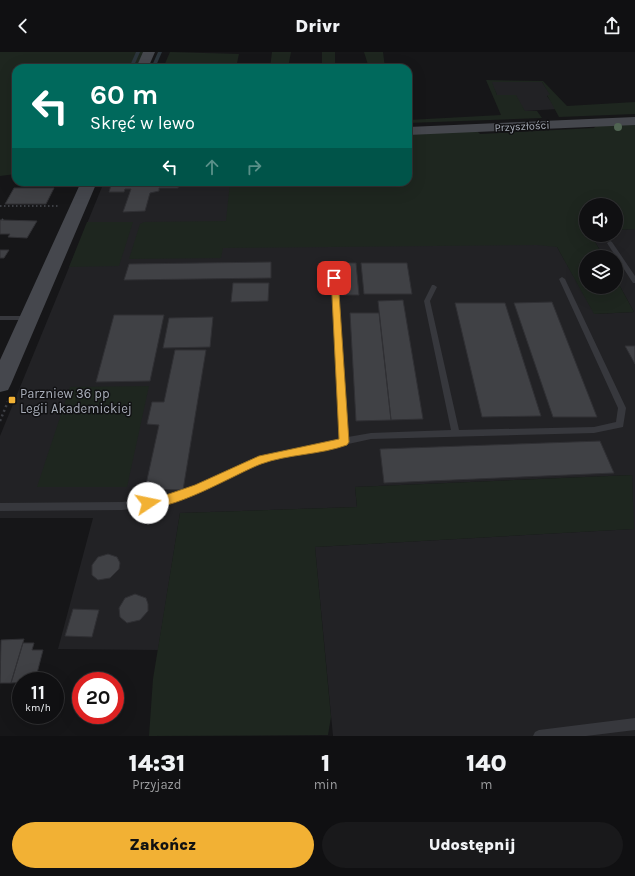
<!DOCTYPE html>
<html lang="pl">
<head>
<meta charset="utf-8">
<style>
	:root { --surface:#101012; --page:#19191b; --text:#f1f3f6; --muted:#9c9d9f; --line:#303032; --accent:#f2b134 }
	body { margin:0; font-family:Karla,sans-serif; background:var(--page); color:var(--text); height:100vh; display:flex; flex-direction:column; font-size:15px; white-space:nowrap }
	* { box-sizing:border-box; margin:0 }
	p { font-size:13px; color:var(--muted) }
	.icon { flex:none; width:22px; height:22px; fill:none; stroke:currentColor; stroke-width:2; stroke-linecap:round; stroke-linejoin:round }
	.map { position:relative; height:684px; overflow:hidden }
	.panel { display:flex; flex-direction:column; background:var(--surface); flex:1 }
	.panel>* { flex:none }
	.top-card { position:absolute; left:12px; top:12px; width:400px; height:122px; border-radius:12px; box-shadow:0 4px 16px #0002,0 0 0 1px var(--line); background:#00695c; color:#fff; overflow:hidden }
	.controls { position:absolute; left:579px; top:146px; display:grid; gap:8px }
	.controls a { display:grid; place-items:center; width:44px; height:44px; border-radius:50%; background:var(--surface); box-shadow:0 4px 16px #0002,0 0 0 1px var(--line); font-size:20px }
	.speed { position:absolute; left:12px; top:620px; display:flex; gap:8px; font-size:20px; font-weight:700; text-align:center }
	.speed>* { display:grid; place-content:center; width:52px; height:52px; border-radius:50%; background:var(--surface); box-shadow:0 4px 16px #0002,0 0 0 1px var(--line); line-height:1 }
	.speed small { font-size:10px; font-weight:400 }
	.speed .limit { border:6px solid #d22; background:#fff; color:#111 }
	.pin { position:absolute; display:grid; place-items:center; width:34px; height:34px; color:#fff; margin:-17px; border-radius:8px; box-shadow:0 2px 6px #0006 }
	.me { position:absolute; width:44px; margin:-22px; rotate:79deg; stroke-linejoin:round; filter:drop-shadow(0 0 3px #0008) }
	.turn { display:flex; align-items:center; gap:14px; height:84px; padding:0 12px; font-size:18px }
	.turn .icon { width:52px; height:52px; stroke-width:2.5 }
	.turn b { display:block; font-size:28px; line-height:34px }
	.lanes { display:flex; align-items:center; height:38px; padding:0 12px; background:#0003; justify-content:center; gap:20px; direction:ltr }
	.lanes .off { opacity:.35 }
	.eta { display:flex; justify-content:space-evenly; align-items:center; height:68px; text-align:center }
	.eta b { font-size:24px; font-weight:800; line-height:28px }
	.cta { display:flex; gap:8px; margin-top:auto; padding:8px 12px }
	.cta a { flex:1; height:46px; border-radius:24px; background:var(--accent); color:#111; font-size:16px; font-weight:800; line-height:46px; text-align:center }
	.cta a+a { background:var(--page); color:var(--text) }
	header { display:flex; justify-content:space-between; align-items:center; height:52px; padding:0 12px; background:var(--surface); font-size:18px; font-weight:800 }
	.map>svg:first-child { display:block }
	.built { fill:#222225 }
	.green { fill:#1e261f }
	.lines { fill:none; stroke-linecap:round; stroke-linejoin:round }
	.stream { fill:#2c353c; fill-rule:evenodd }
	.building { fill:#404145; stroke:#303034 }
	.path-far1 { stroke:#3d3f44; stroke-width:2; stroke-dasharray:1.5 2.5; stroke-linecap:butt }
	.path { stroke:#3d3f44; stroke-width:2.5; stroke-dasharray:2 3; stroke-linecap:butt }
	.lane { fill:#37383d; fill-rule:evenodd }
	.secondary { fill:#45474d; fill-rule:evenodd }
	.tree { fill:#506452 }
	.route { fill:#f2b134; stroke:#9d7322 }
	.poi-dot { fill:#f2b134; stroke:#111113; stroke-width:1.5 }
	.labels { text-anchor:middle; stroke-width:3; stroke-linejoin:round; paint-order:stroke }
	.far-street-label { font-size:11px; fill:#a8adb8; stroke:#111113 }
	.poi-label { font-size:13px; fill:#a8adb8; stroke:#111113; text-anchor:start }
</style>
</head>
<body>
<header><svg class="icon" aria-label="back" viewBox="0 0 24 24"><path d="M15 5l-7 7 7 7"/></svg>Drivr<svg class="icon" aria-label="share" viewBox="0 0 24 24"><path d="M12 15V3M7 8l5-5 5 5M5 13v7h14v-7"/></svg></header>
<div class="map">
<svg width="635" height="684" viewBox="0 0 635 684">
	<rect width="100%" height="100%" fill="#161618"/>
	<path class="built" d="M491 30H542L551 43 547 44 557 57 525 59 497 43Z
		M104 130H408L557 195 595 262 634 260 616 227V205H604L591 183H616V178L635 177V684H333L315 495 633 477 632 423 355 435 357 455 180 461 158 598 58 597 93 466H0V384Z"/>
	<path class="green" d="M0 0H144L136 16H16V122L0 124Z
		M170 0 239 2 236 16H163Z
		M272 0H291L288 16H270Z
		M322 0H335V16H322Z
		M364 0H383L385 16H369Z
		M486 28 543 29 567 54 635 50V62L559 65 547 43H550L542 30H492L497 43H516L525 59H537L542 66 408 71V68L501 63Z
		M635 72V177L616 178V153H586V183H591L604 205H586V235H616V227L634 260 594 262 557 195 537 193 223 196 221 206 129 207 140 172 144 170 226 169 230 130H408V82L477 79 480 82 594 76 596 74Z
		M87 170H133L119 214 69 215Z
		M149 334 127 435H37L70 335Z
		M632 423 634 477 315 495 331 665 328 683 149 684 153 627 180 461 357 455 355 435Z"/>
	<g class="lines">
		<path class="stream" d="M136 0H140L133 16H129Z
			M158 0H162L155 16H151Z"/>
	</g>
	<path class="building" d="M112 130H179L178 136H159V139L150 141 145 159 123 160 131 137H125L124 140H109Z
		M14 136H54L46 152H5Z
		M0 168H2L37 169 27 186 8 185 10 182H0Z
		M0 198H9L4 206H0Z
		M271 210V226L124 228 129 212Z
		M339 211H356L359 243H341Z
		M361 211H407L412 242H364Z
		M233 231H269L268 249 231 250Z
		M403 248 423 367 391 368 378 249Z
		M552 250 597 365H553L514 251Z
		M455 251H505L541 364 482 365Z
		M350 261H379L391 368 356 369Z
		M114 263H164L150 329 96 330Z
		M213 265 210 295 163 296 169 266Z
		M625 294H635V312Z
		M175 298H206L183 438 145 437 159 373 147 372 152 350H164Z
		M600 389 614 421 384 431 380 397Z
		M108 502 117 505 120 511 119 517 110 526 98 528 92 523V513L98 505Z
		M135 542 146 546 148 552V559L140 568 127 571 120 565 119 556 125 546Z
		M73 557 99 558 92 585 65 584Z
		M24 587 11 631H0L1 588Z
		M23 591H34L32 598H43L35 629 11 631Z"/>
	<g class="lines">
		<path class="path-far1" d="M0 154H59
			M2 168 4 166"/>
		<path class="path" d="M0 369 9 347"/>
		<path class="lane" d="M610 189 612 190 635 224V231H633L607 191Z
			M332 224H336L337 226 348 385 371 381 451 378 424 249 432 233H434L437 235 430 249 459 378 594 375 616 370 618 356 559 227 562 225 565 227 626 356 623 375 594 381 371 387 261 411 201 440 161 453 122 458 0 459V451L122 450 161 445 196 434 259 404 340 387 331 226Z
			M0 264H29L33 266 29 268H0Z
			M635 666V678L586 684H533L535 680 539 678Z"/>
		<path class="secondary" d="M143 0H155L148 16H136Z
			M635 65V73L408 83V75Z
			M81 130H97L11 332 8 338 0 340V308Z"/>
	</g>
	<circle class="tree" cx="618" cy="75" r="4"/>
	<path class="route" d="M331 224H337L338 226 349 390 347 393C320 403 288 402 261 412 237 421 167 463 144 454L142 451 144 448 160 445 195 433 259 404 339 387Z"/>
	<rect class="poi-dot" x="8" y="344" width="8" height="8" rx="2"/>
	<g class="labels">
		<g class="far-street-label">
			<text transform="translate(522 74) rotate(-3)" y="4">Przyszłości</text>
		</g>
		<g class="poi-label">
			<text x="20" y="346">Parzniew 36 pp<tspan x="20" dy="15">Legii Akademickiej</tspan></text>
		</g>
	</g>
</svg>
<div class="controls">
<a><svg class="icon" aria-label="sound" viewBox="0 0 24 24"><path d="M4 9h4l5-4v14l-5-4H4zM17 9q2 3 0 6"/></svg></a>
<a><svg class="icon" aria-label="layers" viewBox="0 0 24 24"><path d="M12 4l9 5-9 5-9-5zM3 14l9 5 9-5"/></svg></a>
</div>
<div class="speed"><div>11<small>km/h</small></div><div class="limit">20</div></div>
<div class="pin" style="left:334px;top:226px;background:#d93025"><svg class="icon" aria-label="arrive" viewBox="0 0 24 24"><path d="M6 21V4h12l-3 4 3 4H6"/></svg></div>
<svg class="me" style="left:148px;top:451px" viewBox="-20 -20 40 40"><circle r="19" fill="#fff"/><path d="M0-13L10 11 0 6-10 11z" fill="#f2b134"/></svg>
<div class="top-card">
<div class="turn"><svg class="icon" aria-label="left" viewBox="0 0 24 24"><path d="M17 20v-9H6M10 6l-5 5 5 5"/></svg><div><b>60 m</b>Skręć w lewo</div></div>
<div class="lanes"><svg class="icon" aria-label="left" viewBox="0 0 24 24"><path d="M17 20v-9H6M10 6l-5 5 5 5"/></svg><svg class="icon off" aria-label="ahead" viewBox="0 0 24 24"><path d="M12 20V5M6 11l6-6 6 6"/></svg><svg class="icon off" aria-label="right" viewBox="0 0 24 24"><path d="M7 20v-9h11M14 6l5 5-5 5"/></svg></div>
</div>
</div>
<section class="panel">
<div class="eta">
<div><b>14:31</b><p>Przyjazd</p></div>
<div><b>1</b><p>min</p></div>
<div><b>140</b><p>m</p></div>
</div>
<div class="cta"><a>Zakończ</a><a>Udostępnij</a></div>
</section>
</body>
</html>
